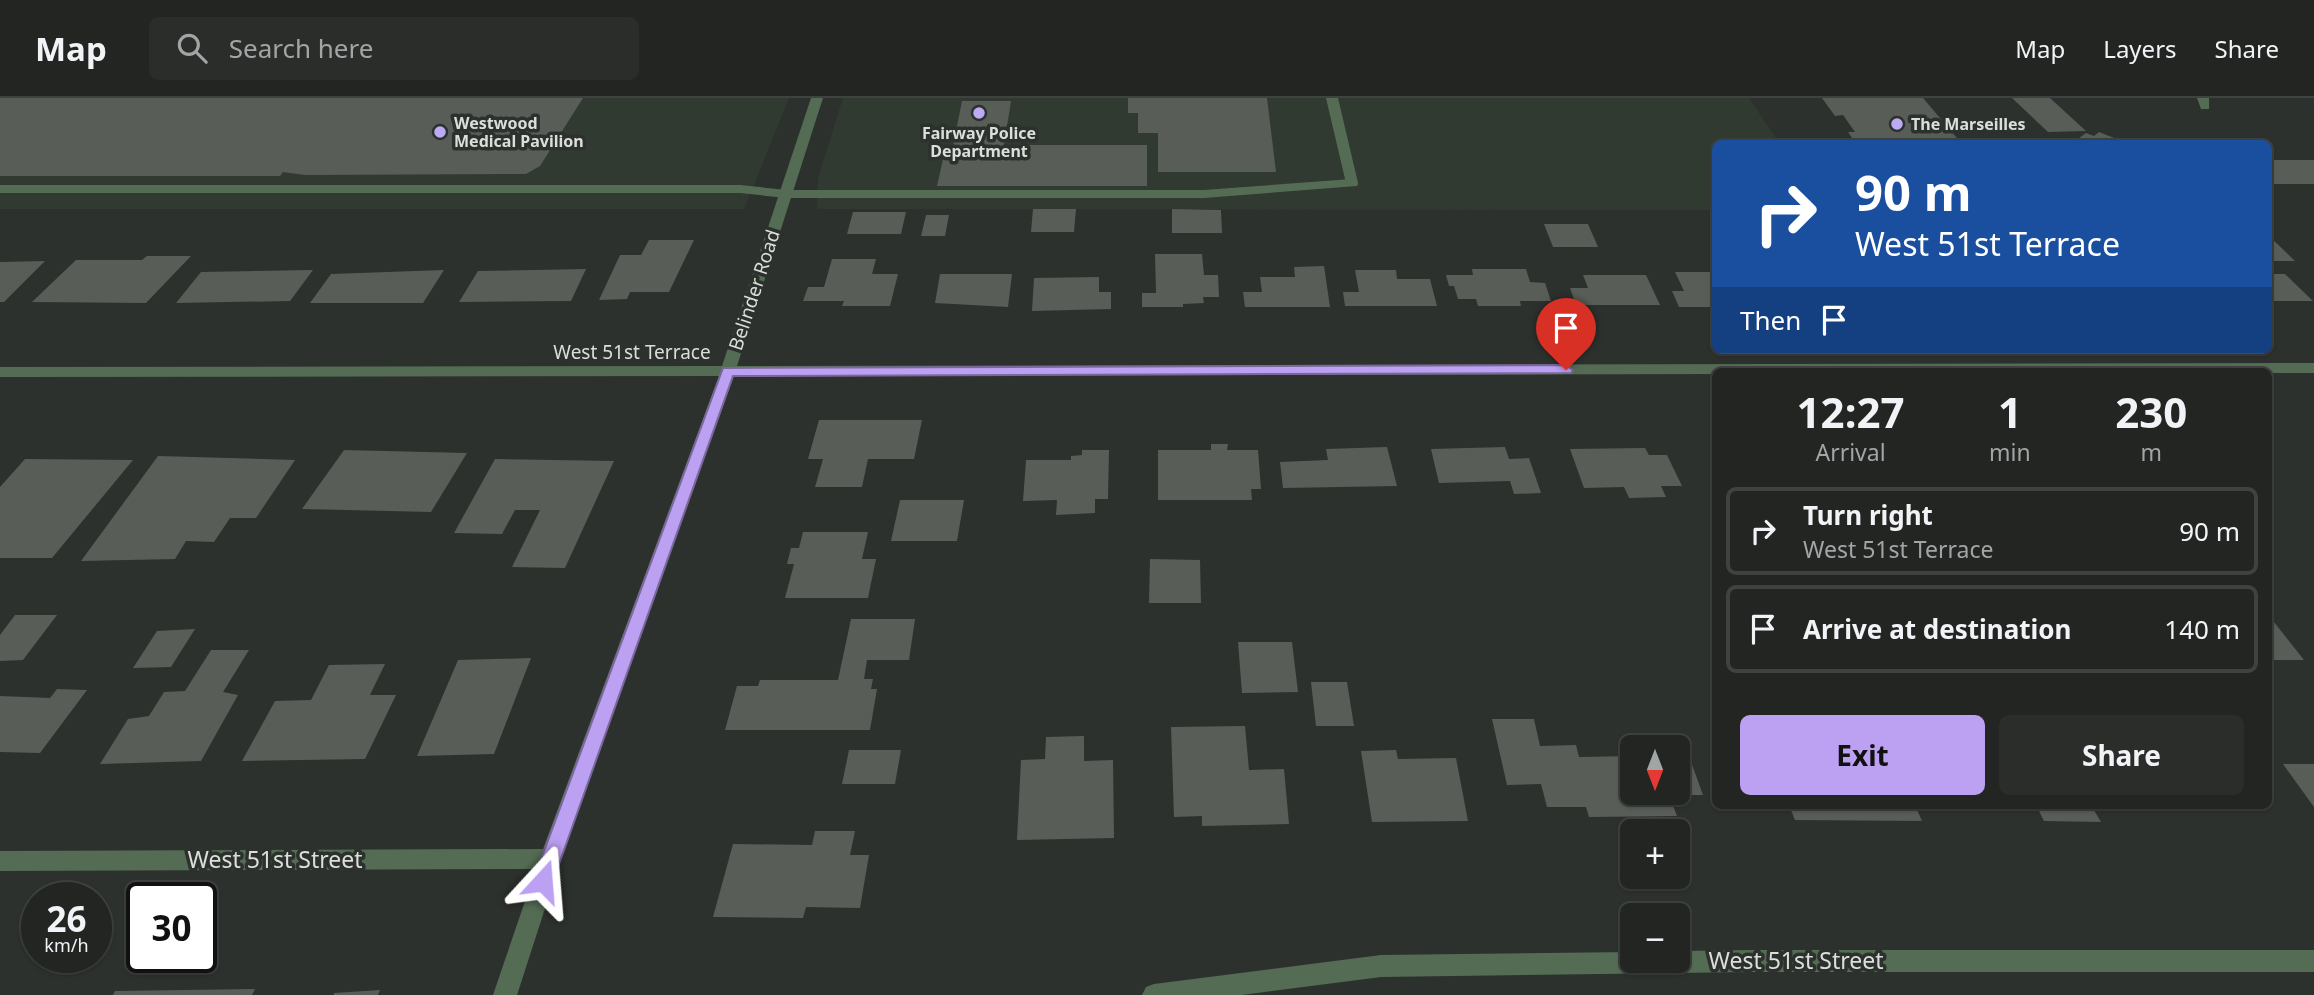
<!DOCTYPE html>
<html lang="en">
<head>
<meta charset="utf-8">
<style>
	:root { --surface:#222522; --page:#2a2d2a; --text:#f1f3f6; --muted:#a2a5a5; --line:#3f4240; --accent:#bca0f2 }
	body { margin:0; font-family:"Noto Sans",sans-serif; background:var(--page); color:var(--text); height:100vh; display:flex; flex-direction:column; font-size:26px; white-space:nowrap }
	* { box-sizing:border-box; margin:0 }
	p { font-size:23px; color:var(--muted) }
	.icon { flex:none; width:38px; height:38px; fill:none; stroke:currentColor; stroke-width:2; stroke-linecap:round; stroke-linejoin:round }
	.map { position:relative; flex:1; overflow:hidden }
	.side { position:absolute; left:1712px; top:270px; width:560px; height:441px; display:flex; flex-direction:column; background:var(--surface); border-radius:10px; box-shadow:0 2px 5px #0004,0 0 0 2px var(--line) }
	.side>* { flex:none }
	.top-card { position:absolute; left:1712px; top:42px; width:560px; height:214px; border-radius:10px; box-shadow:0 2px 5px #0004,0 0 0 2px var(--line); background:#1a4fa0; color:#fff; overflow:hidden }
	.needle { width:46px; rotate:180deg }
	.fabs { position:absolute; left:1620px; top:637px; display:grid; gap:14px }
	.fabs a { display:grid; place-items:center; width:70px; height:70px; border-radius:10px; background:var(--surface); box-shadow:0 2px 5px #0004,0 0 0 2px var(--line); font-size:35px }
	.speed { position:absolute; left:21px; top:784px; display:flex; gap:14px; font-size:35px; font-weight:700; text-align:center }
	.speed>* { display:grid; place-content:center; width:91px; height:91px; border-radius:50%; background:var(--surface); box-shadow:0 2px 5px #0004,0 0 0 2px var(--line); line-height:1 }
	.speed small { font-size:18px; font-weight:400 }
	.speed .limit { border:4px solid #111; border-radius:10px; background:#fff; color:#111 }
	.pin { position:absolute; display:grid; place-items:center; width:60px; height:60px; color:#fff; margin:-72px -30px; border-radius:50% 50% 50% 0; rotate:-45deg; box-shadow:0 0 7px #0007 }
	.pin .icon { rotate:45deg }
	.me { position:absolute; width:77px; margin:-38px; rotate:19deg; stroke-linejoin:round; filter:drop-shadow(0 0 5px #0008) }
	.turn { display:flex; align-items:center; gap:24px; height:147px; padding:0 28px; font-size:32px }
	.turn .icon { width:91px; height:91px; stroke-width:2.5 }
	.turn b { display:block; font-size:49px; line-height:60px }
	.then { display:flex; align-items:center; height:66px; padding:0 28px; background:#0003; gap:14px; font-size:26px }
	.eta { display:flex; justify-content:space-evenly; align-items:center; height:119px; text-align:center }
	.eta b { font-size:42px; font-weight:700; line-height:49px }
	.primary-button { display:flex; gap:14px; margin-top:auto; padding:14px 28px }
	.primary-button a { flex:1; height:80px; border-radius:10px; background:var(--accent); color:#111; font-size:28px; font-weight:700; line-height:80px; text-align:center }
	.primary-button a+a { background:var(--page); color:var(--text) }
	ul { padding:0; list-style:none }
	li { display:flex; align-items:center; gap:21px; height:88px; margin:0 14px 10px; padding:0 14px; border:4px solid var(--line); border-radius:10px }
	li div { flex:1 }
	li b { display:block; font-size:26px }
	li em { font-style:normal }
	header { display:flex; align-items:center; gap:42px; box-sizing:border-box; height:98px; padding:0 35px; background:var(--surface); border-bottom:2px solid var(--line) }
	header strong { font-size:33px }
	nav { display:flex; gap:38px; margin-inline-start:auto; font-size:24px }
	.search { width:490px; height:63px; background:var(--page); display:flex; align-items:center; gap:18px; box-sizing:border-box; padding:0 24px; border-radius:10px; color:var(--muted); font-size:26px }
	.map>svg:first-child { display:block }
	.built { fill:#313a31 }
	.building { fill:#585d58 }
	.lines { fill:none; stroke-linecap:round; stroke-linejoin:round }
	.lane { fill:#546c54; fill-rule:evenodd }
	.street { fill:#546c54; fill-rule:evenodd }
	.route { fill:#bca0f2; stroke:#7a689d; stroke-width:2 }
	.poi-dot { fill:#bcaaf5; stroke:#2d312d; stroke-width:2.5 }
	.labels { text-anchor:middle; stroke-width:7; stroke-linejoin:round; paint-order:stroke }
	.far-poi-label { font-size:16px; font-weight:bold; fill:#dbdedb; stroke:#2d312d; text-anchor:start }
	.street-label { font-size:19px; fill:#dbdedb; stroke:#2d312d }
	.near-street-label { font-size:23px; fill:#dbdedb; stroke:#2d312d }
</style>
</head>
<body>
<header>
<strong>Map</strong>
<div class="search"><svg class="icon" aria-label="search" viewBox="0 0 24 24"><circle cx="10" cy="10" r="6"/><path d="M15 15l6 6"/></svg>Search here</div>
<nav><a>Map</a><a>Layers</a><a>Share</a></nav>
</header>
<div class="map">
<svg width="2314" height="897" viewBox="0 0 2314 897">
	<rect width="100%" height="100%" fill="#2d312d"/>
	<path class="built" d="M0 0H789L744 111H0Z
		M843 0H1749L1779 45 1715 46V112L817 111 818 80Z"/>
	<path class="building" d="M0 0H583L540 68 526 76 305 77 283 74 280 78H0Z
		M1128 0H1267L1276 74H1158V35H1138V15H1128Z
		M1822 0H1923L1962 46H1856L1848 34H1855L1843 17 1835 18Z
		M2012 0H2050L2086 33 2048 34Z
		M962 3H1011L1004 47H1147V88H937L946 48H953Z
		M2099 34 2127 45V46H2071L2086 35 2094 38Z
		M2268 62H2314V86H2268Z
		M1033 111H1076L1074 134H1031Z
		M1172 111 1221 112 1222 135H1172Z
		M853 114H906L901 136H847Z
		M926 117H949L945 138H921Z
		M1544 126H1588L1598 149H1553Z
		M2268 137 2295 163H2268Z
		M649 142H694L669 194H630L627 201 599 202 620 157H641Z
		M1155 156H1202L1204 177H1218L1219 199H1203L1204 205 1183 206V209H1142V195H1156Z
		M147 158H191L146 205 32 204 76 162H142Z
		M832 161H876L872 176H898L890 208H842L844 203H803L808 189H824Z
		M45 163 4 204H0V164Z
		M1324 168 1330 209H1245L1243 194H1262L1260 179H1295L1294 169Z
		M586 171 571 203 459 204 478 173Z
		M1472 171H1526L1530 184 1545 185 1551 203H1520L1521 208H1478L1476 201H1458L1454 188H1449L1446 177H1473Z
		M313 172 290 203 176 205 201 174Z
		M444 172 423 205H310L331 176Z
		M1355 172H1396L1397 181H1430L1437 208H1345L1343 194H1359Z
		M1675 174H1715V209H1679L1672 193H1684Z
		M940 176H1012L1008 209 935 205Z
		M2268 176H2285L2313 203H2268Z
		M1583 177H1646L1660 207H1576L1570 190H1588Z
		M1099 179V194H1111V211L1032 213 1034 180Z
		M819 322H922L914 361H868L862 389H815L823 361H808Z
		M1211 346H1228L1227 352H1258L1261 391H1251L1252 402H1158V352H1211Z
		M1387 349 1397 388 1283 390 1280 364 1328 362 1326 351Z
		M1505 349 1509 361 1529 360 1541 395 1514 396 1510 383 1439 385 1431 351Z
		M1645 350 1649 357H1667L1682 388H1661L1666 399 1629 400 1624 389 1584 390 1570 351Z
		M344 352 467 355 431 414 302 411Z
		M1082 352H1109L1108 401H1095V415L1056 417 1057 402 1023 403 1026 362H1071V358L1082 357Z
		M158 358 295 362 256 420H230L214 444 186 443 175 461 81 463Z
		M25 361 133 362 52 460H0V389Z
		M495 361 614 363 565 470 512 469 540 412H515L502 436 454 435Z
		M900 402H964L957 443H891Z
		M803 434H868L862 461H876L868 500H785L794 466H787L791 450H799Z
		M1150 461 1200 462 1201 505H1149Z
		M15 517H57L23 562 0 563V537Z
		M2268 519H2270L2304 562H2268Z
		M851 521H915L909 562H867L864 581H873L871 591H877L870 632H725L737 588H758L760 582H838Z
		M195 531 171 569 133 570 157 533Z
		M1238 544H1292L1298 594 1242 595Z
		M211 552H249L223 594 238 597 201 663 100 666 128 621 149 618 164 594 185 593Z
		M531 560 494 656 417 658 458 562Z
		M385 566 370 597H396L365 661 242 663 275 603 311 602 329 567Z
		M1311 584H1347L1354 628H1316Z
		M57 591 87 592 40 655 0 654V598L50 600Z
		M1492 621H1534L1540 648 1576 647 1579 659 1633 658V695H1678V650H1686L1703 697H1669L1677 718 1589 719 1586 709H1547L1541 686 1507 687Z
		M1245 628 1249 672 1284 671 1289 726 1202 728V718L1174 719 1171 629Z
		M1084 638V663L1113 662 1114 740 1017 742 1021 662 1045 661 1046 639Z
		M849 652H901L895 686H842Z
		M1396 652 1398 661 1456 660 1468 723 1372 724 1361 653Z
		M2283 666H2314V709Z
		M1789 707H1915L1922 723 1795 722Z
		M2036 707H2091L2101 724 2044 723Z
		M815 733H855L850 757H869L860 810 806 809 803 820 713 819 733 746 812 747Z
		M255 891 252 897H113L115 893Z
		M380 892 378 897H334V895Z"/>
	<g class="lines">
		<path class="lane" d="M1352 81 1358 85 1357 88 1204 100H786L740 95H0V87H740L786 92H1204Z"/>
		<path class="street" d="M811 0H823L737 268 2314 265V275L1715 273V276L734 278 561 761 517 897H493L536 771 0 773V753L543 751 719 278 0 279V269L722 268Z
			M1326 0H1338L1358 85 1357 88 1346 85Z
			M2197 0H2209V11H2201Z
			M1751 852H2314V874H1751L1381 879 1242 897H1142L1146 889 1154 886 1381 857 1633 854V863H1678V853Z"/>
	</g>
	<path class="route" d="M1566 267 1573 272 1571 275 733 278 553 783 550 790 543 793 536 790 533 783 723 270Z"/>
	<g class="poi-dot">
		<circle cx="979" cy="15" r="7"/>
		<circle cx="1897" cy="26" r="7"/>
		<circle cx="440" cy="34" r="7"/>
	</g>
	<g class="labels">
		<g class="far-poi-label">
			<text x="454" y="31">Westwood<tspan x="454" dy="18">Medical Pavilion</tspan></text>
			<text x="1911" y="32">The Marseilles</text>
			<text x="979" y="41" text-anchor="middle">Fairway Police<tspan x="979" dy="18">Department</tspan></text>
		</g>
		<g class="street-label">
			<text transform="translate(754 192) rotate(-72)" y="7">Belinder Road</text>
			<text x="632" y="261">West 51st Terrace</text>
		</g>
		<g class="near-street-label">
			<text x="275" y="770">West 51st Street</text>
			<text x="1796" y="871">West 51st Street</text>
		</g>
	</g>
</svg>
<div class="fabs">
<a><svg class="needle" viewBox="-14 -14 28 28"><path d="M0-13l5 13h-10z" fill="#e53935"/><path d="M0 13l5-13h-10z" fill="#a2a5a5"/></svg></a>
<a>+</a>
<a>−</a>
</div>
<div class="speed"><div>26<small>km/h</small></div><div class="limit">30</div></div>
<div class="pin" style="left:1566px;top:272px;background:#d93025"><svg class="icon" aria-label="arrive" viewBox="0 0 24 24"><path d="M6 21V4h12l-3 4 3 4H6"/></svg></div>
<svg class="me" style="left:543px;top:783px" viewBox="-20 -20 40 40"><path d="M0-17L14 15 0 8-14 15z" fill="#bca0f2" stroke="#fff" stroke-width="4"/></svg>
<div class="top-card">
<div class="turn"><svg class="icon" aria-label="right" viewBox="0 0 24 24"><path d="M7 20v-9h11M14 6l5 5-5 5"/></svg><div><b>90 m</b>West 51st Terrace</div></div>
<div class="then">Then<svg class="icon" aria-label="arrive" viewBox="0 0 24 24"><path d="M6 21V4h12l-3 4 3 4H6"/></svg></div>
</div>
<section class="side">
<div class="eta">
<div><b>12:27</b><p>Arrival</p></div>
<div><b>1</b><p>min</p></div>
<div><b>230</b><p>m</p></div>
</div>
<ul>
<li><svg class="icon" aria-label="right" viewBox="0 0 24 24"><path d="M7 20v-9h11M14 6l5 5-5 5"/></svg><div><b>Turn right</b><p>West 51st Terrace</p></div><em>90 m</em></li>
<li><svg class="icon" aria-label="arrive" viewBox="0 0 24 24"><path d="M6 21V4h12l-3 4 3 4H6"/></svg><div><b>Arrive at destination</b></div><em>140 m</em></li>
</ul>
<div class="primary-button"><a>Exit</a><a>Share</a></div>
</section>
</div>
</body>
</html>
